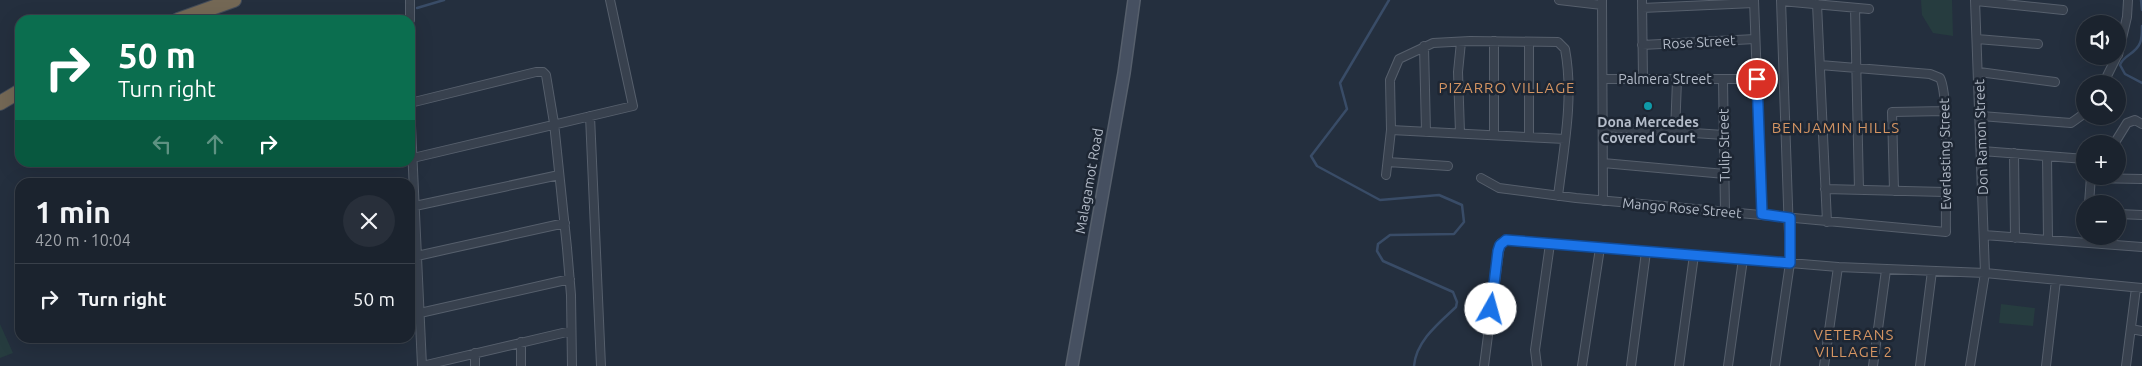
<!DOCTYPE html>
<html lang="en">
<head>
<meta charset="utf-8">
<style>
	:root { --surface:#1b232e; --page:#282f3a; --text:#f1f3f6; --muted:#a0a4aa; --line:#39404a }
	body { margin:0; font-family:Ubuntu,sans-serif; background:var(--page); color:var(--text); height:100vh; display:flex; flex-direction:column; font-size:19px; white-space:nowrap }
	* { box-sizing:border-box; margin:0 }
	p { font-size:16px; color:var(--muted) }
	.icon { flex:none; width:28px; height:28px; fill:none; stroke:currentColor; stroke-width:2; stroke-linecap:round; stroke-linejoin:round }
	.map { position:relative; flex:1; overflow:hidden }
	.side { position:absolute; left:15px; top:178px; width:400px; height:165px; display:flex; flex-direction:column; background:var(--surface); border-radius:15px; box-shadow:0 5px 20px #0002,0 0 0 1px var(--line) }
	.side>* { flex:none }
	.banner { position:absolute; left:15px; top:15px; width:400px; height:152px; border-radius:15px; box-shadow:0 5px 20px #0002,0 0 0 1px var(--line); background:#0b6e4f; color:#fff; overflow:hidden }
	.controls { position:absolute; left:2076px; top:15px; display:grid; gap:10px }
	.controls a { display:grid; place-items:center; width:50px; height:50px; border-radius:50%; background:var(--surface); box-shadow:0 5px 20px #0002,0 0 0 1px var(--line); font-size:25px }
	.pin { position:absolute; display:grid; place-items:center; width:42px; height:42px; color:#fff; margin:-21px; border:2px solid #fff; border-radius:50%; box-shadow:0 1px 5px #0007 }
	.me { position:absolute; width:55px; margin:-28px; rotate:7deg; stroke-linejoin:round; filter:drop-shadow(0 0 4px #0008) }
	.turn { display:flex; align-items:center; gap:18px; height:105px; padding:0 20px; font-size:22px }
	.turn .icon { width:65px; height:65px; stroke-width:2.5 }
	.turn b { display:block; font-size:35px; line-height:42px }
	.lanes { display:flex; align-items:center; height:48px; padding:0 20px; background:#0003; justify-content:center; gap:25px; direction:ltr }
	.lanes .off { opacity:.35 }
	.round { display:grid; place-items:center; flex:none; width:52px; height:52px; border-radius:26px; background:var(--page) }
	.overview { display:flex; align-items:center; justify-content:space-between; height:85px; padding:0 20px }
	h1 { font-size:30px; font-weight:600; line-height:38px }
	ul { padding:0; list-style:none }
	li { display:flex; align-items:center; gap:15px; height:70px; padding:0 20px; border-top:1px solid var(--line) }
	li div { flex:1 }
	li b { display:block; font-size:19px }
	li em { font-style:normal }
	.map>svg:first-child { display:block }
	.green { fill:#263c3f }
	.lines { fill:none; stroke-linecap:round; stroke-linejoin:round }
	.stream { stroke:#394c67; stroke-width:2.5 }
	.street-casing { stroke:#565f6c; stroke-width:10 }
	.secondary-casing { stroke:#565f6c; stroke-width:14 }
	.highway-casing { stroke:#434c59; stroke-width:16 }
	.street { stroke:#38414e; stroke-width:8 }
	.secondary { stroke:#465061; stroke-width:11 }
	.highway { stroke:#746855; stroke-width:14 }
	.route-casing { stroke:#114b97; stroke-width:12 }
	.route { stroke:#1a73e8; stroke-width:9 }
	.culture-dot { fill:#0f9aa8; stroke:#1d2633; stroke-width:2 }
	.labels { text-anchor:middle; stroke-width:5; stroke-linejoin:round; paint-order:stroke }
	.street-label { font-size:14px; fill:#b4bcc9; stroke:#1d2633 }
	.poi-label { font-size:14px; font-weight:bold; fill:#b4bcc9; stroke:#1d2633 }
	.neighbourhood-label { font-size:15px; letter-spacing:1px; fill:#d59563; stroke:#1d2633 }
</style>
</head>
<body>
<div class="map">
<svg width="2142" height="366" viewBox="0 0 2142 366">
	<rect width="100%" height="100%" fill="#242f3e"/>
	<path class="green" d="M1921 0H1952L1953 36 1933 33 1922 15Z
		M2001 304 2035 308 2033 326 1999 323Z
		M0 324 13 353 0 358Z"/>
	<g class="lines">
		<path class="stream" d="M1389 0 1340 83 1347 109 1311 156 1317 166 1380 200 1439 195 1462 205 1464 222 1454 234 1390 235 1378 244 1377 251 1383 261 1453 292 1457 302 1456 307C1439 323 1416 341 1414 366
			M2141 0 2142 10
			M417 8 444 0
			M2142 26C2142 31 2142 39 2140 43 2136 54 2123 55 2120 65L2125 74 2142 83"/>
		<defs>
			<path id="street" d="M410 0V20
				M1559 0 1602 5
				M1602 0 1603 201
				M1642 0 1643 79
				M1754 0 1762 214
				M1781 1 1869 9
				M1976 1 2063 10
				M1817 4 1827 222
				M1642 8 1754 3
				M1855 8 1859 190
				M1977 39 2038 44
				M1529 42V136
				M1642 45 1755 39
				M1424 46 1426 132
				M2118 55 2127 17 2128 0
				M1979 72 2055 82
				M1603 79H1757
				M1723 79 1725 212
				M2103 84 2117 56
				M410 103 536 72H543L546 75 554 123 567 248 571 295 572 366
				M410 104 422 366
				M590 116 601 366
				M1981 116 2071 123 2085 113
				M1603 127 1724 135
				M1391 130 1565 139
				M1460 133 1458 72 1461 42
				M1675 133 1677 80
				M1494 134V41
				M2114 144 2127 123 2135 120 2142 124
				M1982 151 2085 159
				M2014 153 2015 238
				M2047 156 2048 240
				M413 158 633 106 610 0
				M1388 162 1448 166
				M1603 163 1725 174
				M1386 175 1391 130 1390 80 1399 59 1433 43 1470 41 1558 42 1565 49C1574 97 1564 147 1558 196
				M1481 178 1499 188 1576 198 1946 232C1945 203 1950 96 1940 78L1930 74 1820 65
				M2090 178 2142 179
				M1825 189 1945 192
				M1894 191 1892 112 1945 111
				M2089 204 2091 176
				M415 206 559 175
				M2118 214 2142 215
				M1984 235 2142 247
				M417 256 565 223
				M420 313 570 279
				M2131 329 2142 331
				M521 342V366
				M475 353V366
				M422 366 571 331
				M1484 366 1499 251 1501 243 1509 240 1838 267 1985 273 2142 288
				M1537 366 1535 350 1550 244
				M1582 366 1600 248
				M1631 366 1646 252
				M1679 366 1694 255
				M1728 366 1743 259
				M1775 366 1790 263 1781 0
				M1824 366 1838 267
				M1873 366 1886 270
				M1920 366 1932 271
				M1970 366 1985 273 1975 0
				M2046 366 2056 280
				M2126 366 2136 288"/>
			<path id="secondary" d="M1072 366 1124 73 1134 0"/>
			<path id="highway" d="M178 20 234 0
				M0 103 20 91"/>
		</defs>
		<use href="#street" class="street-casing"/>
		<use href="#secondary" class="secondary-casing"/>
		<use href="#highway" class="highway-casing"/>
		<use href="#street" class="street"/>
		<use href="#secondary" class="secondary"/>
		<use href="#highway" class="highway"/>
	</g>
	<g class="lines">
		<defs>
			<path id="route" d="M1491 309 1498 251 1500 245 1506 240 1790 263V218L1762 214 1757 79"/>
		</defs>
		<use href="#route" class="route-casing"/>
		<use href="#route" class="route"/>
	</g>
	<circle class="culture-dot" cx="1648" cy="106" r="5"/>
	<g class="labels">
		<g class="street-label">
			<text transform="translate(1699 42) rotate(-3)" y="5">Rose Street</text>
			<text x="1665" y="84">Palmera Street</text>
			<text transform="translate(1981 137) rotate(-92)" y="5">Don Ramon Street</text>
			<text transform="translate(1724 145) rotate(-91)" y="5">Tulip Street</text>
			<text transform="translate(1945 154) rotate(-91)" y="5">Everlasting Street</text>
			<text transform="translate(1089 181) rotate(-80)" y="5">Malagamot Road</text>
			<text transform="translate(1682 208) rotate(5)" y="5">Mango Rose Street</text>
		</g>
		<g class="poi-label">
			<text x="1648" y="127">Dona Mercedes<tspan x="1648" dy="16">Covered Court</tspan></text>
		</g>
		<g class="neighbourhood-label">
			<text x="1507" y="93">PIZARRO VILLAGE</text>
			<text x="1836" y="133">BENJAMIN HILLS</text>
			<text x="1854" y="340">VETERANS<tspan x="1854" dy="17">VILLAGE 2</tspan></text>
		</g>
	</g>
</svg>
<div class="controls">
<a><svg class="icon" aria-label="sound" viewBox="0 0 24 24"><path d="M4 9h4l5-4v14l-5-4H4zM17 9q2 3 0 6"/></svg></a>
<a><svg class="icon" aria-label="search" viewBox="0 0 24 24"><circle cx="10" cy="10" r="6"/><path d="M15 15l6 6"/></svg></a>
<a>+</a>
<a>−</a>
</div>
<div class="pin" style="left:1757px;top:79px;background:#d93025"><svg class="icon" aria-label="arrive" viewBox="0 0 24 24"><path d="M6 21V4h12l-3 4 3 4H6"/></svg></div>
<svg class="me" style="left:1491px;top:309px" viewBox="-20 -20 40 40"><circle r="19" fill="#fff"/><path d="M0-13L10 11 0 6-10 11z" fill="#1a73e8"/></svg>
<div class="banner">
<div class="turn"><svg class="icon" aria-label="right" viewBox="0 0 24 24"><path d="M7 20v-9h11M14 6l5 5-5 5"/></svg><div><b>50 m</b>Turn right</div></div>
<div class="lanes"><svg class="icon off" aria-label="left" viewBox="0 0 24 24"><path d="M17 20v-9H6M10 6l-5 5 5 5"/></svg><svg class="icon off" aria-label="ahead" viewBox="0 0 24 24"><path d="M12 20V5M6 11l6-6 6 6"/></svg><svg class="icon" aria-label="right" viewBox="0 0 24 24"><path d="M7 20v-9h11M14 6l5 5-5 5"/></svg></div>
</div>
<section class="side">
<div class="overview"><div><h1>1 min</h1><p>420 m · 10:04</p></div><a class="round"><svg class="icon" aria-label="close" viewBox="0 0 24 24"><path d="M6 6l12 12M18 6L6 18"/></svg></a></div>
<ul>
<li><svg class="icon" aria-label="right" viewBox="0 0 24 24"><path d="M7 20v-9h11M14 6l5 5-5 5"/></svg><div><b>Turn right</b></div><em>50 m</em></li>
</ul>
</section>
</div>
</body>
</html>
